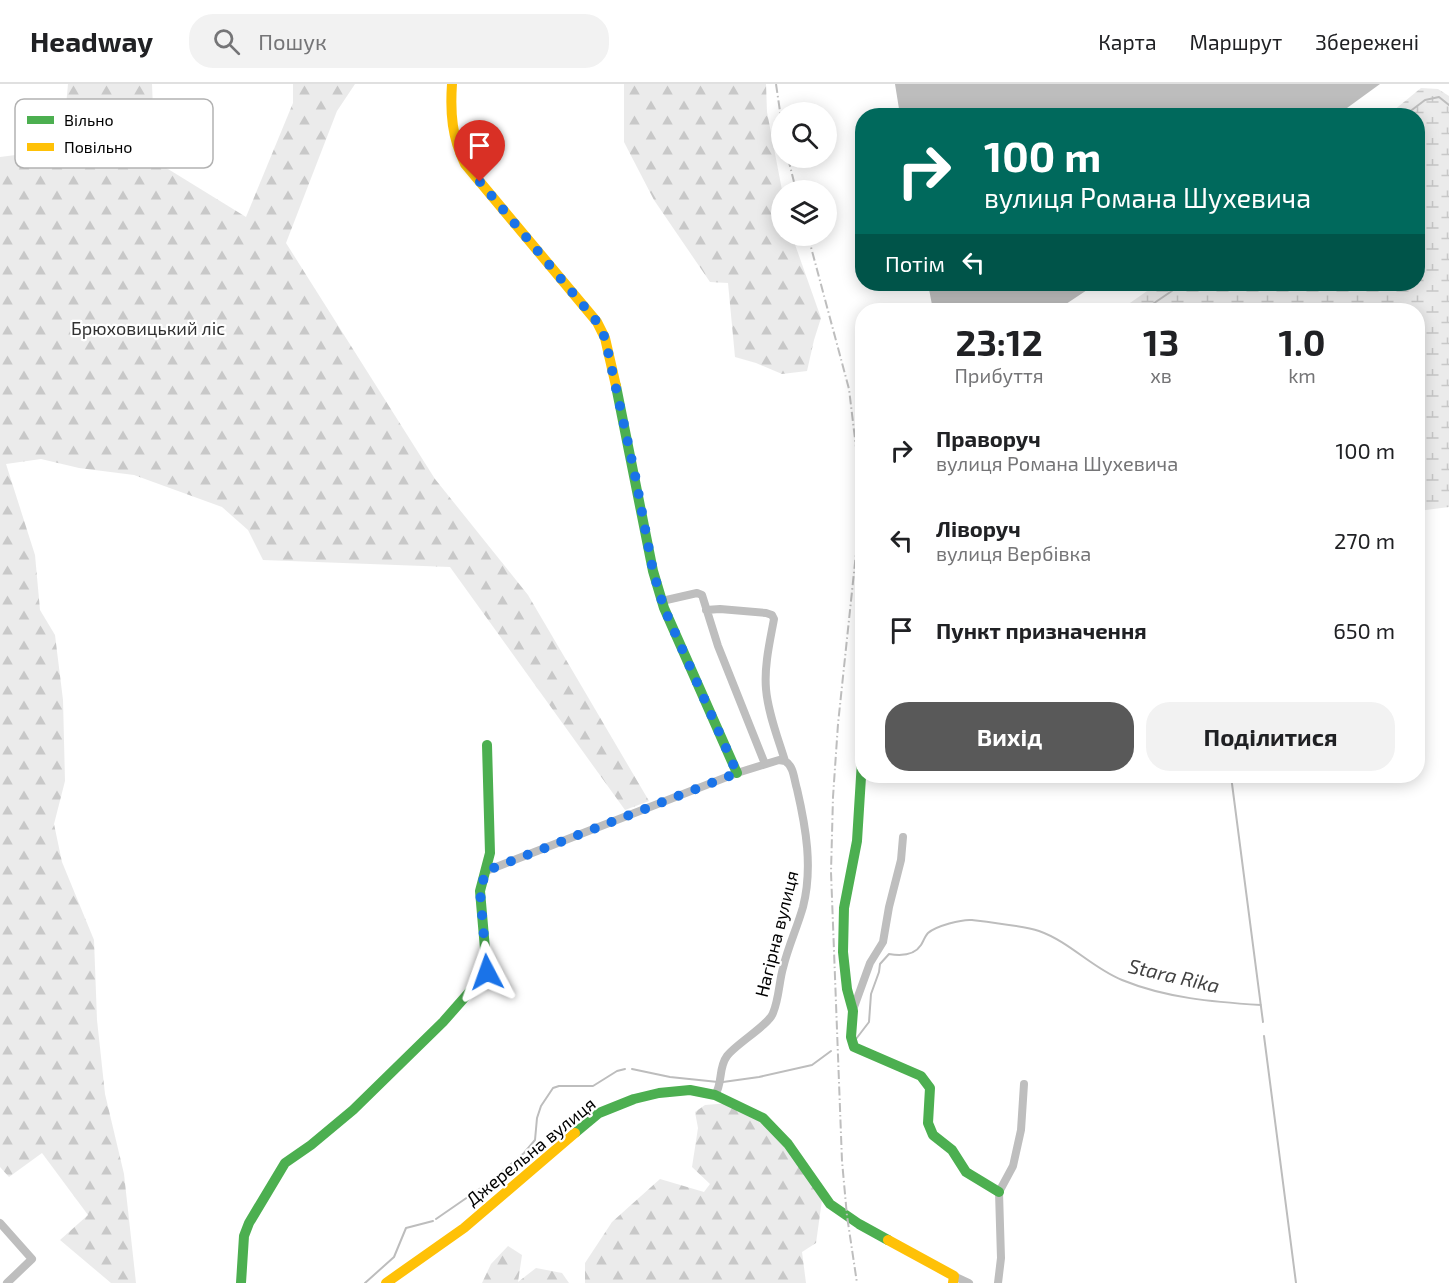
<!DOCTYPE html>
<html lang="uk">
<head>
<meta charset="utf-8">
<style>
	:root { --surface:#fff; --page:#f2f2f2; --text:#202124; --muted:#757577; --line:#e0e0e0; --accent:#595959 }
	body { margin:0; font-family:"Exo 2",sans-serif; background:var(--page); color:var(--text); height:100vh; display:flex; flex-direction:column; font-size:22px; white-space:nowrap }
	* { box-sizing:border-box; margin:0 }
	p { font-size:20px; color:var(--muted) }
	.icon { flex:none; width:33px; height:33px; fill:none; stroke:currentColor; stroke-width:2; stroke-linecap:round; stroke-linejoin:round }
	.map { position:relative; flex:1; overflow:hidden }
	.drawer { position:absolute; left:855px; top:219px; width:570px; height:480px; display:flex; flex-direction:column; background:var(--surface); border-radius:24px; box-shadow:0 3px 15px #0003 }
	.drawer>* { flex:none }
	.top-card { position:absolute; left:855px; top:24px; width:570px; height:183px; border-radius:24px; box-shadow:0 3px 15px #0003; background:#00695c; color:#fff; overflow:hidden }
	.fabs { position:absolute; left:771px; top:18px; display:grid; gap:12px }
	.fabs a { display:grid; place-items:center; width:66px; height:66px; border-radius:50%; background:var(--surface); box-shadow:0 3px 15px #0003; font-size:30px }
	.pin { position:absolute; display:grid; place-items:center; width:51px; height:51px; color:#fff; margin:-62px -26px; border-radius:50% 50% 50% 0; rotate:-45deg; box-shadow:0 0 6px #0007 }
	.pin .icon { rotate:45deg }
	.me { position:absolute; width:66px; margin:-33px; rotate:356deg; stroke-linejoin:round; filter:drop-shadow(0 0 4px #0008) }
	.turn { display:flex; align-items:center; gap:21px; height:126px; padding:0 30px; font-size:27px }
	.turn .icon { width:78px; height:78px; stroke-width:2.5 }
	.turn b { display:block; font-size:42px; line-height:51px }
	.then { display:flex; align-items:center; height:57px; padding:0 30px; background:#0003; gap:12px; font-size:22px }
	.eta { display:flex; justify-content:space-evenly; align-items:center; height:102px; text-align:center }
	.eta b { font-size:36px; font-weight:700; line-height:42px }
	.primary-button { display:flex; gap:12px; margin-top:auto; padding:12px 30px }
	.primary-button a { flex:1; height:69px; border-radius:24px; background:var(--accent); color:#fff; font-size:24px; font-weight:700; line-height:69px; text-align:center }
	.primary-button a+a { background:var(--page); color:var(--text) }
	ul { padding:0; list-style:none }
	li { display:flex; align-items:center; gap:18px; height:90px; padding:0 30px }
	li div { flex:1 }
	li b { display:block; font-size:22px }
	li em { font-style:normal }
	header { display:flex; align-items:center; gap:36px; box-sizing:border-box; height:84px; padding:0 30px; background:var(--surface); border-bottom:2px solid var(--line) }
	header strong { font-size:28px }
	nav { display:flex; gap:33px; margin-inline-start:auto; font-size:21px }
	.search { width:420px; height:54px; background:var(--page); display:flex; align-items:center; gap:15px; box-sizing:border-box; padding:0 21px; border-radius:24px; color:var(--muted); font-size:22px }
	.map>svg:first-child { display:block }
	.forest { fill:url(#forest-firs) }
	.wetland { fill:url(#wetland-marsh) }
	.water { fill:#bdbdbd }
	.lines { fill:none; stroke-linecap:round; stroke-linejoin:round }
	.stream { stroke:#bdbdbd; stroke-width:2 }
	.street { stroke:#bebebe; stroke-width:8 }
	.fast { stroke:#4caf50; stroke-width:10 }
	.slow { stroke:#ffc107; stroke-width:10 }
	.rail { stroke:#bebebe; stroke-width:2; stroke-dasharray:9 3 1.5 3; stroke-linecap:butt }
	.route { stroke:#1a73e8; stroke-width:10; stroke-dasharray:0 18 }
	.labels { text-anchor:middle; stroke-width:4.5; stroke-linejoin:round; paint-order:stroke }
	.park-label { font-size:18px; fill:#313131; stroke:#fff }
	.street-label { font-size:18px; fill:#000; stroke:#fff }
	.water-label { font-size:20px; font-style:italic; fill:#424242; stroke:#fff }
	.key { fill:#fff; stroke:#b2b2b2; stroke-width:1.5 }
	.key-label { font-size:16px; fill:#000 }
</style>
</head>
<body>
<header>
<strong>Headway</strong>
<div class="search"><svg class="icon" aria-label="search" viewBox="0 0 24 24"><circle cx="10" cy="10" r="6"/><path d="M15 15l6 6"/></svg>Пошук</div>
<nav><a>Карта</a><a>Маршрут</a><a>Збережені</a></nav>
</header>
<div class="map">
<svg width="1449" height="1199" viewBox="0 0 1449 1199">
	<defs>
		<pattern id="forest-firs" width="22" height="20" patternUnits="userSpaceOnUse" patternTransform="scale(1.5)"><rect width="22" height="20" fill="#ebebeb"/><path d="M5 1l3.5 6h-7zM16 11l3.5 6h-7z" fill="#c8c8c8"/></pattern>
		<pattern id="wetland-marsh" width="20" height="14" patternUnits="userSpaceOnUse" patternTransform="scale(1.5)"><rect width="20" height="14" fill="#ebebeb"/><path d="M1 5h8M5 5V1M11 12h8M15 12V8" fill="none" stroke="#c8c8c8"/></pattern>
	</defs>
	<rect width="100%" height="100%" fill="#fff"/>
	<path class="forest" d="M68 0H152L155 77 246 133 293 19V0H355L337 27 286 159 435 395 528 511 649 717 625 726 450 483 263 476 248 446 222 423 134 391 79 384 41 375 6 380 35 471 40 526 55 551 63 616 65 697 54 740 62 778 94 856 97 936 105 1010 124 1090 136 1199H111L60 1156 88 1131 42 1069 9 1093 0 1083V73L62 65Z
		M624 0H766L767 28 782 106V152H792L821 234 814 256 807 287 782 290 756 279 735 273 728 199 710 198 654 116 624 58Z
		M730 1019 768 1038 822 1116 816 1159 802 1168 806 1199H585V1179L612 1138 660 1095 704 1108 710 1100 692 1083 698 1044 695 1028 705 1021Z
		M508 1162 522 1171 518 1198 536 1184 562 1189 569 1199H482L491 1180Z"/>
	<path class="wetland" d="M1421 4 1438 5 1449 12V423L1418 427V226H1120L1157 200H1418V32L1388 31Z"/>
	<path class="water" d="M895 0H1380L1336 32 900 31Z
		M928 200H1096L1057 226H933Z"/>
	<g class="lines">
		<path class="stream" d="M1404 32 1425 16 1439 13 1449 21
			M1144 226 1182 200
			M1231 692 1263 938
			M1264 952 1296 1199
			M856 955 869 938 871 910 879 888 880 880 889 870C901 872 914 872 921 861 923 858 925 852 928 849 936 842 962 835 972 836 989 838 1024 842 1039 847 1070 858 1092 884 1122 896 1166 914 1213 918 1261 921
			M632 985 670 993 718 998
			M723 998 759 993 812 981 831 967
			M492 1096 524 1069 535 1056 537 1034 541 1022 553 1004 559 1002H593L617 987 625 985
			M436 1135 491 1097
			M365 1199 394 1173 406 1144 433 1137"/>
		<path class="street" d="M662 517 697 509 702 511 718 562 765 680
			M706 526 720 525 766 529 772 531 774 535C770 557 764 582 766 605 768 629 778 654 785 677 794 682 794 696 797 705 806 744 813 784 803 823 797 844 788 863 783 884 779 898 779 915 773 929 769 941 737 959 727 972 718 984 723 999 715 1011
			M486 787 737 689 779 676 785 677
			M853 926 870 879 883 858 889 823 901 776 903 753
			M0 1139 32 1175 7 1199
			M954 1192 969 1199
			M998 1199 1001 1174 999 1108 1013 1082 1021 1046 1024 1000"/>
		<path class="fast" d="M616 302 653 487 664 524 737 689
			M862 677 857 757 844 824 843 868 847 905 853 927 851 953 854 963 921 992 930 1004 928 1039 933 1051 952 1066 966 1088 999 1108
			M575 1049 599 1029 634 1015 659 1009 690 1006 715 1011 763 1034 788 1060 830 1120 859 1140 888 1156
			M241 1199 244 1152 249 1139 285 1079 311 1061 353 1026 443 938 487 888 480 807 490 769 487 661"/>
		<path class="slow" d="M452 0C450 29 452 54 465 80L597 238 605 254 616 302
			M888 1156 954 1192 953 1199
			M386 1199 464 1144 575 1049"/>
		<path class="rail" d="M776 0 782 41
			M788 74 796 106
			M808 152 849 305 859 388V441L838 640 833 713 831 788 842 1077 847 1132 857 1199"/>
	</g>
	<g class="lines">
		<path class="route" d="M480 98 597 238 605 254 635 391 653 487 664 524 737 689 486 787 480 807 487 888"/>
	</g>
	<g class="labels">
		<g class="park-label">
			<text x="148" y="251">Брюховицький ліс</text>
		</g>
		<g class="street-label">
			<text transform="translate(777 850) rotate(-76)" y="6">Нагірна вулиця</text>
			<text transform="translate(531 1068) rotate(-39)" y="6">Джерельна вулиця</text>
		</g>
		<g class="water-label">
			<text transform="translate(1174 892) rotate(13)" y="7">Stara Rika</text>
		</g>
	</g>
	<rect x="15" y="15" width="198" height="69" rx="9" class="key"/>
	<rect x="27" y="32" width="27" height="8" fill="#4caf50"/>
	<rect x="27" y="59" width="27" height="8" fill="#ffc107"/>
	<g class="key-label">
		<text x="64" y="42">Вільно</text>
		<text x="64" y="69">Повільно</text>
	</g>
</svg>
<div class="fabs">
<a><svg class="icon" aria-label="search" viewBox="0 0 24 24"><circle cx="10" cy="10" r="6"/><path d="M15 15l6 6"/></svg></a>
<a><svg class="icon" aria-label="layers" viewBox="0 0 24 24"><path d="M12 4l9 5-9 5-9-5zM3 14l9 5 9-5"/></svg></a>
</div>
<div class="pin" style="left:480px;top:98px;background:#d93025"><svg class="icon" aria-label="arrive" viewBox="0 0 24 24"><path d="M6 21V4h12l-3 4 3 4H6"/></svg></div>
<svg class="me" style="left:487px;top:888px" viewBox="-20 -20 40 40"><path d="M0-17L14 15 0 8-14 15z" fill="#1a73e8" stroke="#fff" stroke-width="4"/></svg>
<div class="top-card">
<div class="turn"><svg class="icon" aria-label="right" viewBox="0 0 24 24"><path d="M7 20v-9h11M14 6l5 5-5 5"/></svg><div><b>100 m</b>вулиця Романа Шухевича</div></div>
<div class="then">Потім<svg class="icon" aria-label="left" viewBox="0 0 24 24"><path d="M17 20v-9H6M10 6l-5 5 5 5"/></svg></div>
</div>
<section class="drawer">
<div class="eta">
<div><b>23:12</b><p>Прибуття</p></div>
<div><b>13</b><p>хв</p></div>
<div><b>1.0</b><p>km</p></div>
</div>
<ul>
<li><svg class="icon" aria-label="right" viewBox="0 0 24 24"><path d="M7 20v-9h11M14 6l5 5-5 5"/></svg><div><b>Праворуч</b><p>вулиця Романа Шухевича</p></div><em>100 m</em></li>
<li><svg class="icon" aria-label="left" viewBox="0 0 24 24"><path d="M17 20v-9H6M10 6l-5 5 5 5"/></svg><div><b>Ліворуч</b><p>вулиця Вербівка</p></div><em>270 m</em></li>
<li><svg class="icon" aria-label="arrive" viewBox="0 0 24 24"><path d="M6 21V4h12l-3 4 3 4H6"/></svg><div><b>Пункт призначення</b></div><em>650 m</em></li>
</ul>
<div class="primary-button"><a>Вихід</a><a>Поділитися</a></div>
</section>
</div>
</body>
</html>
